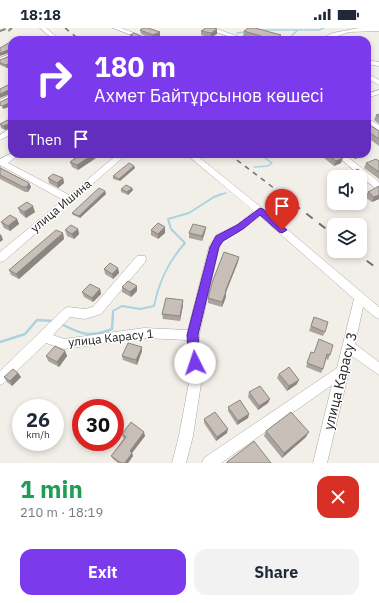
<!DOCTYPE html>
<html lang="en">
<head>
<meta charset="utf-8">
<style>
	:root { --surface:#fff; --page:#f2f2f3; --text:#1f2937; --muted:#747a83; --accent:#7c3aed }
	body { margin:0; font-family:"IBM Plex Sans",sans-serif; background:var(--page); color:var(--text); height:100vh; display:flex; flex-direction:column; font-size:15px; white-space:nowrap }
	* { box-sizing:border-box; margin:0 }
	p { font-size:13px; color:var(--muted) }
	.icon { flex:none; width:22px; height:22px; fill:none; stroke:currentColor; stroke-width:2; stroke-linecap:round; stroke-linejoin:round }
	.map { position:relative; height:435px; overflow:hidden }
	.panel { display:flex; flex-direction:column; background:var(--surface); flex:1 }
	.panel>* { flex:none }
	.hud { position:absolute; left:8px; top:8px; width:363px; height:122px; border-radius:12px; box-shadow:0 2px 6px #0003; background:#7c3aed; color:#fff; overflow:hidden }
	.fabs { position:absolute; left:327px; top:142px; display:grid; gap:8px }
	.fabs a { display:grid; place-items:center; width:40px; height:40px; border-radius:8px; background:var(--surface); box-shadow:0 2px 6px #0003; font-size:20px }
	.speed { position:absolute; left:12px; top:371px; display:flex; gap:8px; font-size:20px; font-weight:700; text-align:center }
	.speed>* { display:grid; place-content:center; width:52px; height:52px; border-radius:50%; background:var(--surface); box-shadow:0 2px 6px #0003; line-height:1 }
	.speed small { font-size:10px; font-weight:400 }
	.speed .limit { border:6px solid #d22; background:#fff; color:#111 }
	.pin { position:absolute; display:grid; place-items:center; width:34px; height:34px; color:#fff; margin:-41px -17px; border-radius:50% 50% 50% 0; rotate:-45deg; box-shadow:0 0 4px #0007 }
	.pin .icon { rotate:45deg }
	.me { position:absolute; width:44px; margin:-22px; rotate:356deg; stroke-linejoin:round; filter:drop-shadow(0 0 3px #0008) }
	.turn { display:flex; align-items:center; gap:14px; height:84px; padding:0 20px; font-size:18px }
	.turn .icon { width:52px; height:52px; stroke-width:2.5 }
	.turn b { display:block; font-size:28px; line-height:34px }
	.then { display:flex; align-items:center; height:38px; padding:0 20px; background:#0003; gap:8px; font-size:15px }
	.round { display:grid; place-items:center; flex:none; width:42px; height:42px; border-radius:12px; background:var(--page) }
	.summary { display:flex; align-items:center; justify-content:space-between; height:68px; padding:0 20px }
	h1 { font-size:24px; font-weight:700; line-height:30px; color:#1e9e55 }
	.button { display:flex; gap:8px; margin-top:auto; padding:8px 20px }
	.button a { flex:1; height:46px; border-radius:12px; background:var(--accent); color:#fff; font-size:16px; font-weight:700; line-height:46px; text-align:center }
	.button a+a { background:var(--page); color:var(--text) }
	.status { display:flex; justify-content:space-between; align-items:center; height:28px; padding:0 20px; background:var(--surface); direction:ltr }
	.status svg { height:11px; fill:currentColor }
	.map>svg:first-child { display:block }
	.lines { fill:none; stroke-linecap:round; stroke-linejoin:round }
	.stream-far2 { stroke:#aad3df; stroke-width:1.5 }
	.stream-far1 { stroke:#aad3df; stroke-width:2 }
	.stream { stroke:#aad3df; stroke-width:2.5 }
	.minor-casing { stroke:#a9a9a9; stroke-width:1 }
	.minor { fill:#fff; fill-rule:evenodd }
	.rail-far1 { stroke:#707070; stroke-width:1.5; stroke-dasharray:5 5; stroke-linecap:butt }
	.rail { stroke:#707070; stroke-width:2; stroke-dasharray:8 8; stroke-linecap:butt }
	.wall { fill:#aba49e }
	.shaded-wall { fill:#8b8681 }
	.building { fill:#c7bfb8; stroke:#8b8681 }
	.route { fill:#7c3aed; stroke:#51269a }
	.labels { text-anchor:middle; stroke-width:3; stroke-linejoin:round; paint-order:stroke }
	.street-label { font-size:12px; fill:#222; stroke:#fff }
	.near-street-label { font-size:14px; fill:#222; stroke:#fff }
</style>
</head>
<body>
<div class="status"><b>18:18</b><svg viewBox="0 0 49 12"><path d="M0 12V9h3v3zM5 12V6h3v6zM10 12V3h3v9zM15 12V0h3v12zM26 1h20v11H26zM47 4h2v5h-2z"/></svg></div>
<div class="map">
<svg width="379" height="435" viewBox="0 0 379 435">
	<rect width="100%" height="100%" fill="#f2efe9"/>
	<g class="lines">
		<path class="stream-far2" d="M262 2H298
			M237 5 245 4
			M287 12 298 2H319L324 0
			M254 139 268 138 272 135 260 126
			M219 167 226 165"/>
		<path class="stream-far1" d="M113 286V283L122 278 140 281 154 278C159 253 168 234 185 215L171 201 168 191 189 185 214 169 222 166"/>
		<path class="stream" d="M61 296C81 306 90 310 112 301L113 285
			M0 314 25 306 37 292 53 293"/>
		<defs>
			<path id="minor" d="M40 0H46L60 12H54Z
				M113 0H121L152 12H144Z
				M205 0H214L248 12H239Z
				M359 0H379V3L349 4 326 12H318L333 5Z
				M12 25V29L0 34V30Z
				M367 32 379 34V38L367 36Z
				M367 45 379 52V57L367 50Z
				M379 62V66L367 70V66Z
				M12 66V71L0 77V72Z
				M367 90 379 97V103L367 96Z
				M9 101H12V106L0 112V107Z
				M12 125 20 126 8 135 69 167 118 126H127L4 233 0 234V224L63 172 0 137V131Z
				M186 126H195L263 181 379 279V291L375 289 363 279 355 316 379 334V347L352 328 349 340 350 342 348 347 327 435H313L332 357 221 435H202L204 430 337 340 354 271 260 188 243 201 223 213 219 219 199 307 202 349 193 408 186 435H172L179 408 190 349 187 312 144 310 64 321 46 315 4 355 0 357V343L64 281 68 279 85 281 93 279 137 228H145L146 231 145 234 101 286 85 291 70 289 53 307 64 311 144 300 188 302 209 219 216 207 237 197 254 183Z
				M335 126H344L379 154V162L376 161Z"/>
		</defs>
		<use href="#minor" class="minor-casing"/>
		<use href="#minor" class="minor"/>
		<path class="rail-far1" d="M65 0 80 12
			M229 126 283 167"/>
		<path class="rail" d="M281 166 334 207
			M354 223 379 242"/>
	</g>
	<path class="wall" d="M140 2 160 8 153 12 150 10V12H130V7L147 9 141 6Z
		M201 3 217 6 210 10 201 7Z
		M244 3 281 7V12H255L243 8Z
		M12 25V38L7 40 0 37V32L12 27Z
		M379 86V96L374 92 376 87Z
		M12 90V100L5 102 1 100 0 96Z
		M367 95 379 103V118L367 109Z
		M81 126H102L78 142 72 139 70 134Z
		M319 126H338L341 135 334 138Z
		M348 126H363L362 128 355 131Z
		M379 133V151L364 140 366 135Z
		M0 138 1 140 29 155 31 159 28 164H25L0 151Z
		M134 138 135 140 120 153 113 151V148Z
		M346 146H364L362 151 360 149H345Z
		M48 150H63L64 155 58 160 49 155Z
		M132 160 133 162 128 167 121 164V161Z
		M105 163 106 166 80 190 73 187 72 185Z
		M368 164 379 171 372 174 365 169Z
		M18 180 35 184 26 190 20 185Z
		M17 191 19 196 10 203 4 200 1 194Z
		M165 199V205L158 211 151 207V202Z
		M206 199 205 204 202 213 189 210V205Z
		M78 201 79 206 74 211 67 208 65 202Z
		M63 205 64 211 19 251 11 247 9 242Z
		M238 234 226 264V269L222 279 208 275V270Z
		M118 240 119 245 113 251 105 246 104 241Z
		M137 258V263L131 269 122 264V259Z
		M100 261 101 266 93 274 84 269 82 264Z
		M183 277 180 293 163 291 162 286Z
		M314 289 325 304 323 308 309 303Z
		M319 311 330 327 328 332 326 331 323 341 321 345 306 339 311 324 314 325Z
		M142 319V323L137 337 123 332 122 328Z
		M65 323 67 328 59 339 48 333 46 328Z
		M18 345 21 349 12 358 7 354 4 349Z
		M279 346 297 356 287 363 277 350Z
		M249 364 270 371 268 375 258 382 248 369Z
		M228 379 249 386 248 390 237 397 228 383Z
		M204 391 227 405 216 413 204 395Z
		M266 403 306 409 282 430 264 408Z
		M122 406 145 408 132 425 133 428 128 435H118L113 431 111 428 124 410H123Z"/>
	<path class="shaded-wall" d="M5 0 6 2 0 4V2Z
		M10 0H13L9 4 8 2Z
		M217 1V6L210 10 211 5Z
		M160 4V8L153 12V7Z
		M281 7V12H274Z
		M150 9V12H144Z
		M11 21V24L0 28V25Z
		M12 34V38L7 40 6 37Z
		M11 61 12 65 0 70V66Z
		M12 74V78L3 81 2 78Z
		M11 95 12 100 5 102 3 98Z
		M94 126H102L78 142 77 137Z
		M357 126H363L362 128 355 131Z
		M343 130 341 135 334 138 336 133Z
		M134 138 135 140 120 153 119 151Z
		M364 146 362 151 360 152V149H356Z
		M63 150 64 155 58 160 57 155Z
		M29 155 31 159 28 164 27 159Z
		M132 160 133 162 128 167 127 164Z
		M105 163 106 166 80 190 79 188Z
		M379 167V171L372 174 374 169Z
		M33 178 35 184 26 190 24 184Z
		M17 191 19 196 10 203 8 198Z
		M165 199V205L158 211V206Z
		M206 199 205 204 202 213V208Z
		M78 201 79 206 74 211 72 206Z
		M63 205 64 211 19 251 16 246Z
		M1 206 3 212 0 214V207Z
		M239 229 238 234 224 269 225 264Z
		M118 240 119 245 113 251 112 246Z
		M137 258V263L131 269 130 264Z
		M100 261 101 266 93 274 92 270Z
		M226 264V269L222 279V274Z
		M183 272V277L180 293V288Z
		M142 319V323L137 337 136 332Z
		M65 323 67 328 59 339 57 334Z
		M18 345 21 349 12 358 10 353Z
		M299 352 297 356 287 363 289 358Z
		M270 371 268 375 258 382 259 378Z
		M249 386 248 390 237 397 238 393Z
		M228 401 227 405 216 413 217 409Z
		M144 404 145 408 132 425 133 428 128 435H125L130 423Z
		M309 404 306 409 282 430 284 425Z"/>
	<path class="building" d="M143 0H148L160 4 153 7 140 2Z
		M206 0H213L217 1 211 5 201 3Z
		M248 0H255L281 7 274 12 244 3Z
		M134 5 143 9H150L144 12 130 7Z
		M318 10 321 12H314Z
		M12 13V22L11 21 0 25V20Z
		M12 25V34L6 37 0 35V32L12 27Z
		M12 55V74L2 78 0 77V74L11 69V61L0 66V61Z
		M379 86V89L376 87Z
		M12 90V96L11 95 3 98 0 96Z
		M367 95 379 103V111L367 103Z
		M81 126H94L77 137 70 134Z
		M327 126H338L343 130 336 133Z
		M376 131 379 133V144L366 135Z
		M129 135 134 138 119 151 113 148Z
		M0 140 29 155 27 159H23L0 147Z
		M358 141 364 146 356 149H351L346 146Z
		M53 146 63 150 57 155 48 150Z
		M126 157 132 160 127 164 121 161Z
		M379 158V167L374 169 368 164Z
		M99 160 105 163 79 188 72 185Z
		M27 174 33 178 24 184 18 180Z
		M10 187 17 191 8 198 1 194Z
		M158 195 165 199 158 206 151 202Z
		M193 196 206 199 202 208 189 205Z
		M71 197 78 201 72 206 65 202Z
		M56 202 63 205 16 246 9 242Z
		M224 224 239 229 225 264H226L222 274 208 270 213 252Z
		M110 235 118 240 112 246 104 241Z
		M128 253 137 258 130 264 122 259Z
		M90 256 100 261 92 270 82 264Z
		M166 270 183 272 180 288 162 286Z
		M314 289 328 294 325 304 311 298Z
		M319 311 333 317 330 327 327 326 323 341 307 335 311 324 314 325Z
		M128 315 142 319 136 332 122 328Z
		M55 318 65 323 57 334 46 328Z
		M289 339 299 352 289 358 279 346Z
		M13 341 18 345 10 353 4 349Z
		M260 358 270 371 259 378 249 364Z
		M240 372 249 386 238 393 228 379Z
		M215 384 228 401 217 409 204 391Z
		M291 384 309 404 284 425 266 403Z
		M131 394 144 404 130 423 132 425 125 435H121L111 428 126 409 122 406Z
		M254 413 271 435H227V434Z"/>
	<path class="route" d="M260 180 263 181 287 202 282 205 279 204 260 187 243 201 223 213 219 219 198 307 200 335 199 338 195 340 191 338 189 335 187 307 210 219 216 208 237 197Z"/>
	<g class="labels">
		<g class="street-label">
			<text transform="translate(61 178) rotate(-40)" y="4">улица Ишина</text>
			<text transform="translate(111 310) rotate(-6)" y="4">улица Карасу 1</text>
		</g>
		<g class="near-street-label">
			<text transform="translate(340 353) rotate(-76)" y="5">улица Карасу 3</text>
		</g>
	</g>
</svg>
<div class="fabs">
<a><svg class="icon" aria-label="sound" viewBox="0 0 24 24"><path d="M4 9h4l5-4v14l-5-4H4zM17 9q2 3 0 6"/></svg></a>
<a><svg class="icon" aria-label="layers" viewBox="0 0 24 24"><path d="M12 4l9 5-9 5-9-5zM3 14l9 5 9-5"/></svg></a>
</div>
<div class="speed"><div>26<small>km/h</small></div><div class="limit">30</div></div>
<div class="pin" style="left:282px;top:202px;background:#d93025"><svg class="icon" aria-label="arrive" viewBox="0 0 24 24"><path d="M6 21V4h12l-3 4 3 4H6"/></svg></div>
<svg class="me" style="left:195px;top:335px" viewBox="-20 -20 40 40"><circle r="19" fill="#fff"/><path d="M0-13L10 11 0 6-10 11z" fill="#7c3aed"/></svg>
<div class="hud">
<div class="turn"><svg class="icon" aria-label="right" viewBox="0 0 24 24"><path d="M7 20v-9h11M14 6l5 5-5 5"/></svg><div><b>180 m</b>Ахмет Байтұрсынов көшесі</div></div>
<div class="then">Then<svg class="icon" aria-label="arrive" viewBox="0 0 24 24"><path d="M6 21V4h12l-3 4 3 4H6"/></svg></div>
</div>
</div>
<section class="panel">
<div class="summary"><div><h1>1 min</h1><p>210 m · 18:19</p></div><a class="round" style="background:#d93025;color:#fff"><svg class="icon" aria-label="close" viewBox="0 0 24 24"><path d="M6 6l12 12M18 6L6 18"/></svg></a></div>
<div class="button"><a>Exit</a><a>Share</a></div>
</section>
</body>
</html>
